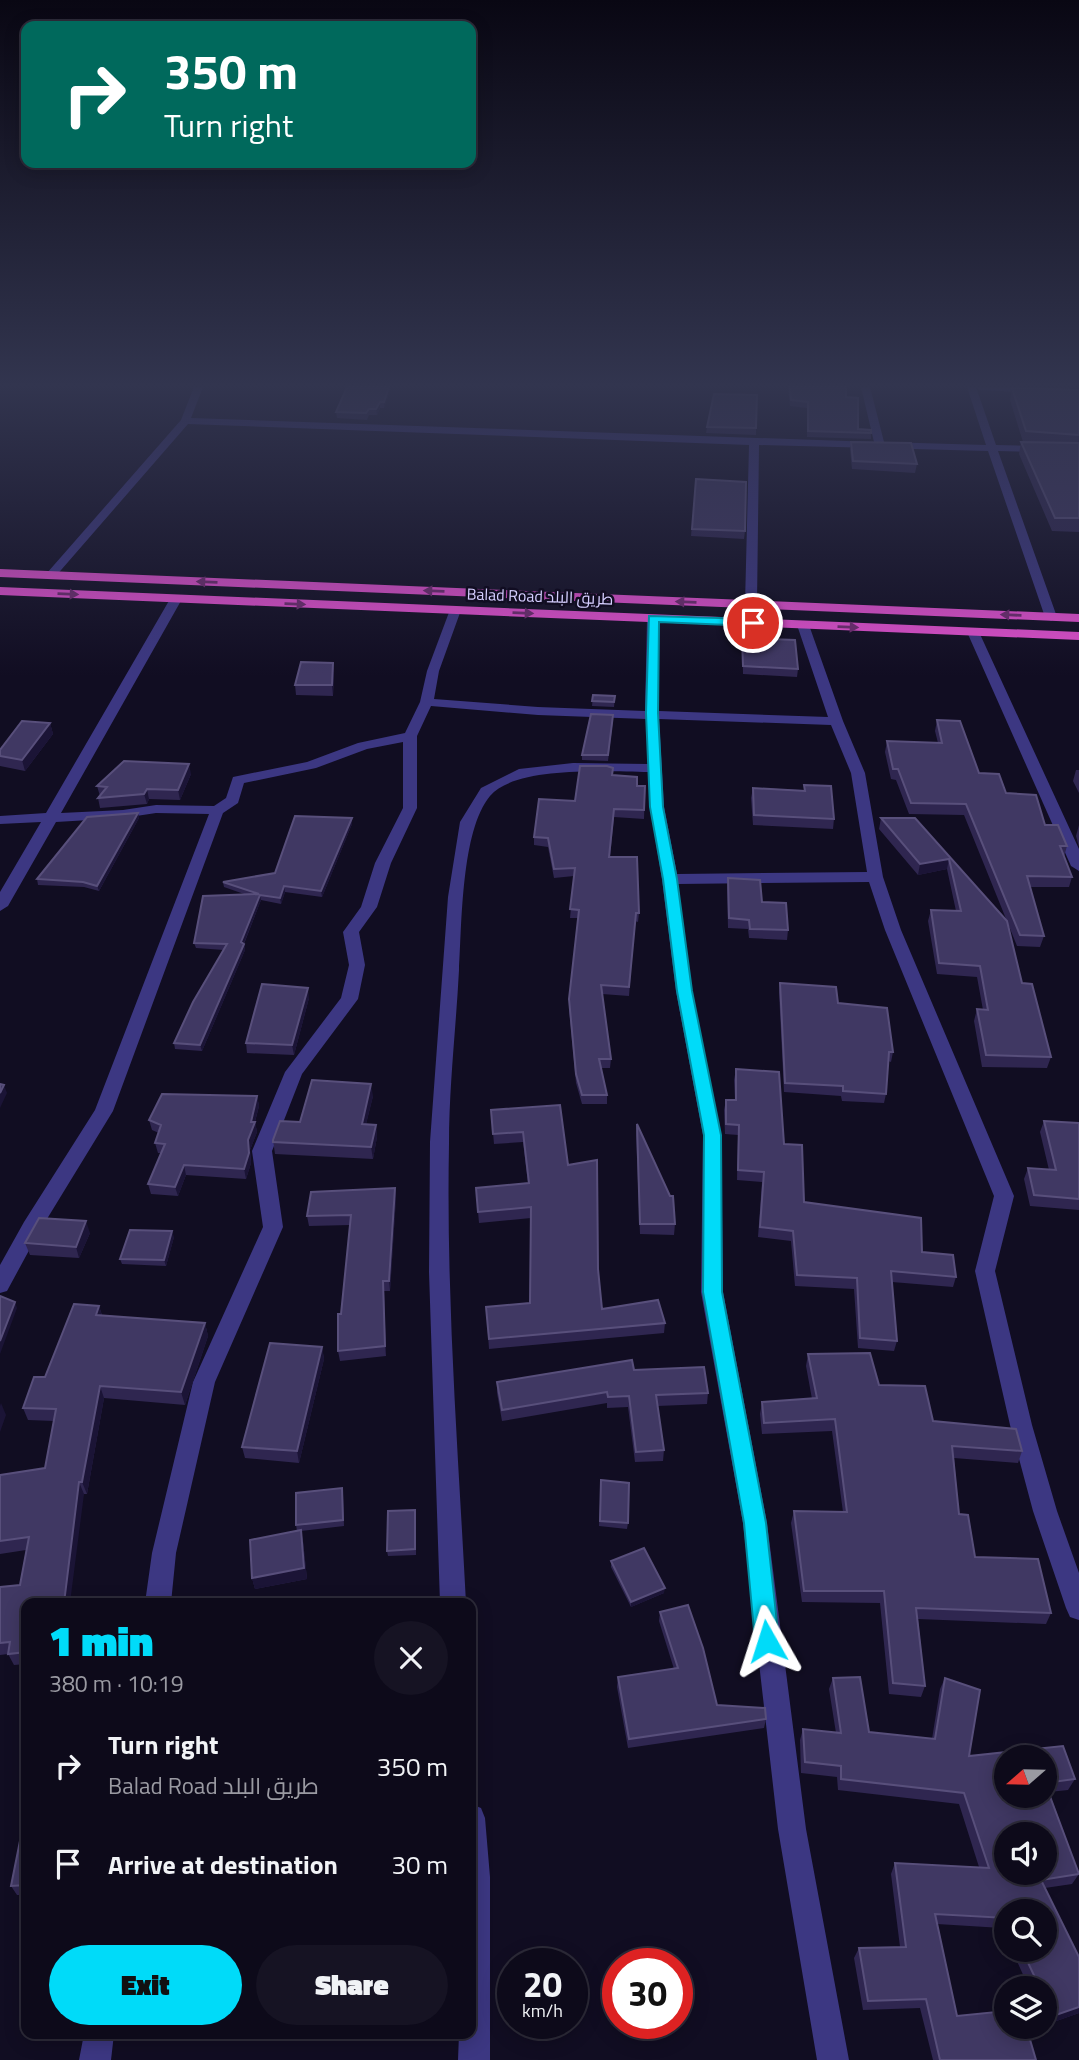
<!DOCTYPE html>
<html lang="en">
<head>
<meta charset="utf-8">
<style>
	:root { --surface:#0d0a1a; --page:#161323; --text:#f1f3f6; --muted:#9a9aa2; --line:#2d2b39; --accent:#00dbf9 }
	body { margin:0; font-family:"Titillium Web",Cairo,sans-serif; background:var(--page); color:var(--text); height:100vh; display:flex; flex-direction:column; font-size:26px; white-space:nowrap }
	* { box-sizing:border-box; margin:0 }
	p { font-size:23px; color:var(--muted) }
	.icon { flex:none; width:38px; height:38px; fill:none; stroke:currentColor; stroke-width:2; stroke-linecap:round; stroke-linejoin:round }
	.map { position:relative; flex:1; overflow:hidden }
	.details { position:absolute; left:21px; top:1598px; width:455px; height:441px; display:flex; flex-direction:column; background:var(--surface); border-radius:14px; box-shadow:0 4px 18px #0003,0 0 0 2px var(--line) }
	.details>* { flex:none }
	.banner { position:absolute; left:21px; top:21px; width:455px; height:147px; border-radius:14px; box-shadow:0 4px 18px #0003,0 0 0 2px var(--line); background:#00695c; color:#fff; overflow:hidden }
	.needle { width:46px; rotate:250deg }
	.tools { position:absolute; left:994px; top:1745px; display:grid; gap:14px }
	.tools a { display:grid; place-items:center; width:63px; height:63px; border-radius:50%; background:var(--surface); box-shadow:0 4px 18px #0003,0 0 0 2px var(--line); font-size:35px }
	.speed { position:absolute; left:497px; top:1948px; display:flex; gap:14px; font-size:35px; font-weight:700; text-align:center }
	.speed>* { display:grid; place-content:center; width:91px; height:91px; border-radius:50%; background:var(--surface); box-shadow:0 4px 18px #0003,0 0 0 2px var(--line); line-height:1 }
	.speed small { font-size:18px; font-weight:400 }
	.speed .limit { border:10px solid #d22; background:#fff; color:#111 }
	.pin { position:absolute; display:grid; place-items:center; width:60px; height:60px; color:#fff; margin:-30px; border:4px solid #fff; border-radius:50%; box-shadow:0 2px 7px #0007 }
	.me { position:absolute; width:77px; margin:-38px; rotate:354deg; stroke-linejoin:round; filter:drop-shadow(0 0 5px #0008) }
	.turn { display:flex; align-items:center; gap:24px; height:147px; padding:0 28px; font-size:32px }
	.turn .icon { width:91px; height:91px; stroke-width:2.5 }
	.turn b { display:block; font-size:49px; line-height:60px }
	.round { display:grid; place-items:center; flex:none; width:74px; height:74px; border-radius:37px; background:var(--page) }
	.headline { display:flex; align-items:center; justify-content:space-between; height:119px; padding:0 28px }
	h1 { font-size:42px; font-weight:800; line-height:52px; color:var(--accent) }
	.cta { display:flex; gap:14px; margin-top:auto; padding:14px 28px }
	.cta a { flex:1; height:80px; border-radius:42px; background:var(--accent); color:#111; font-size:28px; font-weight:800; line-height:80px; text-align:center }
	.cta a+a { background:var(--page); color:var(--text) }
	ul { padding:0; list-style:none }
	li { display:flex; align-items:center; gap:21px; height:98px; padding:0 28px }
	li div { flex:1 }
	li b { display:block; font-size:26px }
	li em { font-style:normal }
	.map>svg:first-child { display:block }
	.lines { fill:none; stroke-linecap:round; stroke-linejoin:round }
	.minor { fill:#3c3782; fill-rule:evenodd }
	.trunk { fill:#e14fce; fill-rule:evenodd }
	.wall { fill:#2f2650 }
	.shaded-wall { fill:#1b1436 }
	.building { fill:#403863; stroke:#584f7b; stroke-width:2; fill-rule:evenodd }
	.oneway { fill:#6f2b6f }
	.route { fill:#00dbf9; stroke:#008ea2; stroke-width:2 }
	.labels { text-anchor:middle; stroke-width:5; stroke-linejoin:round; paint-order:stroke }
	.far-street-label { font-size:16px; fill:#d5ceff; stroke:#110d22 }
</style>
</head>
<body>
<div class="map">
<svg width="1079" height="2060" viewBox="0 0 1079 2060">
	<rect width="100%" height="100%" fill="#110d22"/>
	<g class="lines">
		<path class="minor" d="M194 387H203L191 418 874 442 861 387H870L884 442 986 445 967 387H976L996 445 1079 447V453L998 451 1057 617 1051 621 1045 617 988 451 759 445 757 604 751 608 745 604 749 445 188 424 55 577H47V573L181 420Z
			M976 387 1079 389V395L980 390Z
			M176 595 182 599 61 813 123 810 156 805 214 806 226 798 233 777 307 762 358 743 405 733 420 702 427 671 451 607 461 610 439 671 434 699 538 707 645 711 647 619 653 615 659 619V711L828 717 797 625 803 621 809 625 843 721 865 773 883 877 901 930 1014 1196 995 1271 1032 1425 1057 1511 1079 1573V1620L1070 1617 1066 1608 1033 1511 1010 1425 975 1271 994 1196 885 930 869 882 678 884 692 991 721 1135 723 1292 767 1523 806 1829 849 2060H817L778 1829 743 1523 701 1292 703 1135 676 991 662 879 650 807 648 772C610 772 516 765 490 796 461 831 462 924 459 970 456 1028 449 1086 449 1144 446 1297 458 1450 466 1603H440L429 1272 430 1142 448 897 460 822 481 788 519 769 573 763 648 764 646 719 538 715 431 706 417 736V808L391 863 377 907 359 932 365 965 358 999 302 1074 272 1151 283 1227 215 1382 176 1553 171 1603H145L152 1553 193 1382 263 1227 252 1151 285 1072 341 998 349 965 343 932 361 907 375 863 403 808V742L367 749 316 768 244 783 238 803 223 813 113 1111 39 1232 7 1291 0 1293V1265L24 1222 95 1110 209 814 156 813 123 818 56 822 8 906 0 911V892L41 822 0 824V816L46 813 170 599ZM659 719 831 725 851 773 867 872 677 874 664 807Z
			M969 629 979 632 1079 849V871L1071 866 967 632Z
			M471 1804 481 1808 485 1818 490 1877V2060H458L459 2034H471Z
			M84 2034H114L111 2060H79Z"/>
		<path class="trunk" d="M0 569 1079 614V622L0 577Z
			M0 587 1079 632V640L0 595Z"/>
	</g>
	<path class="wall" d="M391 387 384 408H380L377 415H369L367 420 337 418 336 412Z
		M788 387H846V397L858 429 871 433V439L807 437V408L790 406Z
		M1012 388 1079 390V532L1052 531 1019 454 1021 442H1023L1010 400Z
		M707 427 756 428V435L706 433Z
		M851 442 917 464 915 473 852 469 850 450Z
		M696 479 745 531 744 539 691 536Z
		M742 638 798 669 797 677 743 674Z
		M333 663 334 673 333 696 296 695 295 685Z
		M593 695 615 696 614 707 592 706Z
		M613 720 608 761 582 760V755Z
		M937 720 979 773 1045 825 1067 846 1064 857 1072 877 1069 887H1030L1044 936 1040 947 1017 946 964 815 909 814 896 780 891 779 885 752 887 741 938 743 935 731Z
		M50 723 53 734 25 771 0 766V750Z
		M1076 770H1079V793L1073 781Z
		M191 774 180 800 149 799 147 804 100 808 98 798 100 796 97 786Z
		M613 775 637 786H645L644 819 614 817 610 857 639 913 638 922 635 921 629 996 602 994 611 1059 610 1068H601L607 1095V1104H582L576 1083 569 1008 578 918H570L574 876 554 878 548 847 534 845V837L575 801Z
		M804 785 834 819 833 829 753 825 751 798 753 788 804 790Z
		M138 813 139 818 99 891 84 887 38 885 37 879Z
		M881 818H915L1007 921 1022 983 1051 1057 1047 1068 982 1067 974 1021 977 1009 983 1010 977 977 937 974 928 921 931 910 956 911 947 869 918 875 879 829Z
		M352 824 322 897 285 892 281 904 261 900 244 944 245 950 202 1051 175 1049 174 1043 224 950 196 948 194 943 244 894 224 887 223 882 275 873Z
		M1079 825V847L1076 836Z
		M728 878 762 902 788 930 787 940 749 938 748 929 728 928 727 888Z
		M780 983 838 1003 893 1052 891 1062 888 1061 886 1094 884 1103 842 1101 841 1096 784 1092 779 992Z
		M309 998 294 1055 247 1053 246 1043Z
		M736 1069 784 1144 804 1202 922 1252 956 1277 953 1287 892 1282 897 1341 894 1351 858 1348 854 1289 795 1286 791 1241 758 1237 762 1182 737 1180 738 1135 725 1134 724 1110 726 1100H735L734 1080Z
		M257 1096 259 1106 255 1122 257 1132 250 1150 251 1163 246 1179 186 1175 178 1196 151 1194 148 1184 161 1153H158L155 1143 159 1133 152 1130 149 1120Z
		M373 1096 366 1124 376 1125 377 1137 373 1159 275 1154 273 1140 300 1122Z
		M560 1105 568 1165 598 1269 602 1309 665 1323 664 1333 489 1349 486 1307 530 1303 531 1218 479 1223 476 1188 528 1184 523 1142 494 1144 491 1110Z
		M1044 1121 1079 1123V1210L1030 1206 1024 1179 1028 1168 1049 1170 1040 1132Z
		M637 1124 675 1224 674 1235 640 1234 636 1134Z
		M395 1188 396 1198 390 1291H384L386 1356 340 1361 338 1351 350 1225 309 1226 307 1216Z
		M90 1233 79 1258 30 1255 25 1243Z
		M174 1237 166 1266 122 1264 120 1259Z
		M99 1306 102 1315 205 1323 208 1336 185 1405 104 1398 87 1494H84L26 1603V1664L14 1665 8 1654 0 1655V1587L20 1585 26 1550 0 1554V1475L45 1468 54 1421 28 1420 23 1408 45 1377Z
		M322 1347 324 1359 299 1463 245 1458 242 1447Z
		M808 1354 879 1385 933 1421 1022 1451 1018 1463 954 1458 959 1514 975 1557 1051 1613 1046 1624 918 1619 925 1686 921 1697 889 1694 880 1603 802 1602 791 1523 794 1511 843 1512 832 1431 762 1434 760 1414 762 1402 812 1399 806 1366Z
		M634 1370 708 1393 707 1404 657 1406 664 1450 663 1461 635 1462 628 1407 607 1408V1403L502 1421 497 1393V1382Z
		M601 1480 628 1523 627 1529 599 1526Z
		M343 1494 344 1526 301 1531 303 1541 307 1579 255 1589 252 1578 297 1531 296 1525Z
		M416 1515V1555L388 1556 387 1551Z
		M611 1561 664 1593 631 1607 611 1567Z
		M660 1612 717 1705 766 1719 764 1728 628 1748 617 1687 618 1677 674 1669 659 1621Z
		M833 1678 869 1732 932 1739 940 1689 945 1678 969 1756 1075 1779 1068 1790 1049 1792 1079 1874 1072 1884 1045 1888 1079 2013 1045 2025V1988H1029L1012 1950H1045L1006 1911V1937L1002 1928 937 1924 957 2016 1036 2060H933L920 2008 863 2010 854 1958 859 1948 900 1947 891 1874 895 1863 979 1867 959 1804 838 1790 837 1777 801 1773 800 1740 803 1729 836 1733 829 1689Z
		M26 1811V1895H17L11 1886Z"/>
	<path class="shaded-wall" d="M389 387H391L384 408V402Z
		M380 402V408L377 415 376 409Z
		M333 663 334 673 333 696 332 685Z
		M50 723 53 734 25 771 22 760Z
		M189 764 191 774 180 800 178 790Z
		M147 789 149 799 147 804 144 794Z
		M138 813 139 818 99 891 97 886Z
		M352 818V824L322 897 321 891Z
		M949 859 947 869 918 875 920 864Z
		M284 886 285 892 281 904 280 898Z
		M260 895 261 900 242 948 241 942Z
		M244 944 245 950 202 1051 200 1045Z
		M308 988 309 998 294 1055 292 1045Z
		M371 1084 373 1096 363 1136 362 1124Z
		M4 1085 7 1093 0 1108V1093Z
		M257 1096 259 1106 254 1125 255 1122 257 1132 250 1150 251 1163 246 1179 244 1169 248 1140 251 1122Z
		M376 1125 377 1137 373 1159 371 1147Z
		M184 1165 186 1175 178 1196 175 1187Z
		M395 1188 396 1198 390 1291 389 1281Z
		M86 1221 90 1233 79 1258 76 1247Z
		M172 1231 174 1237 166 1266 164 1260Z
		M383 1281 384 1291 386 1356 385 1346Z
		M15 1302 17 1308 0 1354V1341Z
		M99 1306 103 1319 96 1315Z
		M205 1323 208 1336 185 1405 181 1392Z
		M322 1347 324 1359 299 1463 297 1451Z
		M100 1386 104 1398 87 1494 82 1482Z
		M1 1403 6 1415 0 1432V1406Z
		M79 1482 84 1494 70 1603H64Z
		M301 1530 303 1541 307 1579 255 1589 252 1578Z
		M665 1588 664 1593 631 1607V1602Z
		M1079 2007V2013L1045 2025 1053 2016Z"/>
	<path class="building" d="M347 387H389L384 402H380L376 409H369L366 413 336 412Z
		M790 387H846V397L858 398V429L871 430V433L808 431V402L791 400Z
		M1012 388 1079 390V435L1026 431Z
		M714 394 757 395 756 428 707 427Z
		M851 442 911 443 917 464 853 461Z
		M1021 442 1079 443V518H1055Z
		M696 479 746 482 745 531 692 529Z
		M742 638 795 640 798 669 743 666Z
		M301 662 333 663 332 685H295Z
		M593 695 615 696 614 702 592 701Z
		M591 714 613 715 608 755H582Z
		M937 720 960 721 979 773 999 774 1006 793 1036 795 1045 825H1058L1067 846H1060L1072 877 1027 876 1044 936 1020 935 966 804 911 803 898 769H893L887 741 942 743Z
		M22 721 50 723 22 760 0 756V750Z
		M124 761 189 764 178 790 147 789 144 794 98 798 107 787 97 786Z
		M580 766H607L613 768 612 775 637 777V786H645L644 810 614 809 609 857H637L639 913H636L629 987 601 985 611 1059H599L607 1095H582L576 1074 569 999 579 910 570 909 575 868 554 869 548 838 534 837 539 799 575 801Z
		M804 785 831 786 834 819 754 815 753 788 805 791Z
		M138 813 97 886 83 882 37 879 87 817Z
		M295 816 352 818 321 891 284 886 280 898 260 895 241 942 244 944 200 1045 174 1043 193 1002 227 944 194 943 203 896 259 894 223 882 275 873Z
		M881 818H915L1007 921 1022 983 1032 984 1051 1057 986 1055 977 1009 988 1010 980 966 939 963 931 910 961 911 949 859 920 864Z
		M728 878 760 880 762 902 786 903 788 930 750 929 749 920 729 918Z
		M780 983 836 987 838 1003 887 1008 893 1052H889L886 1094 843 1091V1086L785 1083Z
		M262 984 308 988 292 1045 246 1043Z
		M736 1069 779 1072 784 1144 802 1145 804 1202 921 1218 922 1252 953 1255 956 1277 891 1271 897 1341 860 1338 857 1278 797 1275 793 1231 760 1227 764 1172 738 1170 739 1125 726 1124V1100H736Z
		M312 1080 371 1084 362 1124 376 1125 371 1147 273 1142V1140L280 1121 300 1122Z
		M0 1084 4 1085 0 1093Z
		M162 1094 257 1096 251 1122H255L248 1140 249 1153 244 1169 184 1165 175 1187 148 1184 165 1144 155 1143 161 1125 149 1120Z
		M560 1105 568 1165 597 1160 598 1269 602 1309 658 1300 665 1323 489 1339 486 1307 530 1303 531 1207 478 1212 476 1188 529 1183 523 1132 493 1134 491 1110Z
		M1044 1121 1079 1123V1199L1034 1195 1028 1168 1056 1170Z
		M637 1124 670 1196H673L675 1224H640Z
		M395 1188 389 1281H383L385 1346 338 1351V1314H341L351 1215 307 1216 311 1192Z
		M39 1218 86 1221 76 1247 25 1243Z
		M130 1230 172 1231 164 1260 120 1259Z
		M0 1296 15 1302 0 1341Z
		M74 1304 99 1306 96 1315 205 1323 181 1392 100 1386 82 1482H79L64 1603H26V1652L8 1654 10 1642 0 1643V1587L20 1585 29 1537 0 1541V1475L45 1468 56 1409 23 1408 34 1377H45Z
		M270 1343 322 1347 297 1451 242 1447Z
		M870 1353 879 1385 925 1386 933 1421 1016 1429 1022 1451 952 1446 959 1514 968 1515 975 1557 1038 1559 1051 1613 916 1608 925 1686 893 1683 884 1591H804L794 1511 847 1512 835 1419 764 1423 762 1402 817 1398 808 1354Z
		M632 1360 634 1370 704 1367 708 1393 656 1395 664 1450 636 1452 629 1396 608 1397 607 1392 502 1410 497 1382Z
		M601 1480 629 1483 628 1523 600 1521Z
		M342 1488 343 1520 296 1525V1493Z
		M415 1510V1549L387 1551 388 1511Z
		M301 1530 304 1568 252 1578 250 1540Z
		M644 1548 665 1588 631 1602 611 1561Z
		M411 1598V1603H365Z
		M688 1605 703 1648 717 1705 765 1708 766 1719 629 1739 618 1677 678 1668 660 1612Z
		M860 1677 869 1732 935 1739 945 1678 980 1690 969 1756 1063 1746 1075 1779 1045 1783 1079 1874 1041 1880 1079 1957V2007L1053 2016 1045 1999V1988H1040L1022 1950H1045V1911H1006V1918L935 1914 957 2016 1006 2011V2026H1026L1036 2060H940L926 1999 868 2001 859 1948 906 1947 895 1863 989 1868 964 1793 841 1779V1766L805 1762 803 1729 841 1733 833 1678ZM1006 1757H1045V1796H1006ZM1006 1834H1045V1872H1006Z
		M26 1811V1885L11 1886Z"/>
	<defs><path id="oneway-solid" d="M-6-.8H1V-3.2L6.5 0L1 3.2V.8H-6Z" transform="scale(1.75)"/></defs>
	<g class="oneway">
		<use href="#oneway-solid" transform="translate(207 582) rotate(-178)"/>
		<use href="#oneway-solid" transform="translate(434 591) rotate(-178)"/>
		<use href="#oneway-solid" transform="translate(68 594) rotate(2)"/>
		<use href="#oneway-solid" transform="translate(686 602) rotate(-178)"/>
		<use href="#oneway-solid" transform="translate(295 604) rotate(2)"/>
		<use href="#oneway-solid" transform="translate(523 613) rotate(2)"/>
		<use href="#oneway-solid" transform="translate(1011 615) rotate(-178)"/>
		<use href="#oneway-solid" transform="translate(848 627) rotate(2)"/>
	</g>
	<linearGradient id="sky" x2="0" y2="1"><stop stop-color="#090713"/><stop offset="0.57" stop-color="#32354f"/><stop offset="1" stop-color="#32354f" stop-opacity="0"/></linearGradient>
	<rect width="1079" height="676" fill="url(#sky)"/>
	<path class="route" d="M649 616 753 619 759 623 753 626 659 622 658 713 663 807 677 879 692 991 721 1135 722 1292 766 1523 779 1641 775 1649 767 1653 759 1649 755 1641 744 1523 703 1292 704 1135 677 991 663 879 650 807 646 713Z"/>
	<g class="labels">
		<g class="far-street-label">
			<text transform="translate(540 596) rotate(2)" y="6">Balad Road طريق البلد</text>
		</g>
	</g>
</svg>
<div class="tools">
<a><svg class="needle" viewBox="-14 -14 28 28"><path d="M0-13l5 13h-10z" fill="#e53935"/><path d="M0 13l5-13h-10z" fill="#9a9aa2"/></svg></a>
<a><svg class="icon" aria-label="sound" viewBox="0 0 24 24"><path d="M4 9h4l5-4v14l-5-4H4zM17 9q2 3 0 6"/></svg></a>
<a><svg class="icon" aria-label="search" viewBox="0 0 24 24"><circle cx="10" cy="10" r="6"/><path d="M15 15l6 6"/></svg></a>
<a><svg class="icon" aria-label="layers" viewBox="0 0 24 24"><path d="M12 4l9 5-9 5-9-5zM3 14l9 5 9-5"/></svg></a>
</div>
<div class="speed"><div>20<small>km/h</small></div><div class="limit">30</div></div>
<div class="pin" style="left:753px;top:623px;background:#d93025"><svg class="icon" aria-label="arrive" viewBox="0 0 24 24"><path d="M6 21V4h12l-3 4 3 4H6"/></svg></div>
<svg class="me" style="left:767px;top:1641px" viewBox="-20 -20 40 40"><path d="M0-17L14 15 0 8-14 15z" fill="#00dbf9" stroke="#fff" stroke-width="4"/></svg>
<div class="banner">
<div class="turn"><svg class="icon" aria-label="right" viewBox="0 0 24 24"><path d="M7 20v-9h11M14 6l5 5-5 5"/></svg><div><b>350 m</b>Turn right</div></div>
</div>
<section class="details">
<div class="headline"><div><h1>1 min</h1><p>380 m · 10:19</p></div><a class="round"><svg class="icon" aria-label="close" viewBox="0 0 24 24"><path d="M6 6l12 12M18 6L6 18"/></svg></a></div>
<ul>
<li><svg class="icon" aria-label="right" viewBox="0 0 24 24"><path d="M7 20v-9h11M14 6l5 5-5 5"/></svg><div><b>Turn right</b><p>Balad Road طريق البلد</p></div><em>350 m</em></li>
<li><svg class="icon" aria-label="arrive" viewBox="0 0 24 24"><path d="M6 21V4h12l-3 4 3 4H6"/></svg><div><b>Arrive at destination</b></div><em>30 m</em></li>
</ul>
<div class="cta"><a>Exit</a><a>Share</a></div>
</section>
</div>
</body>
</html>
